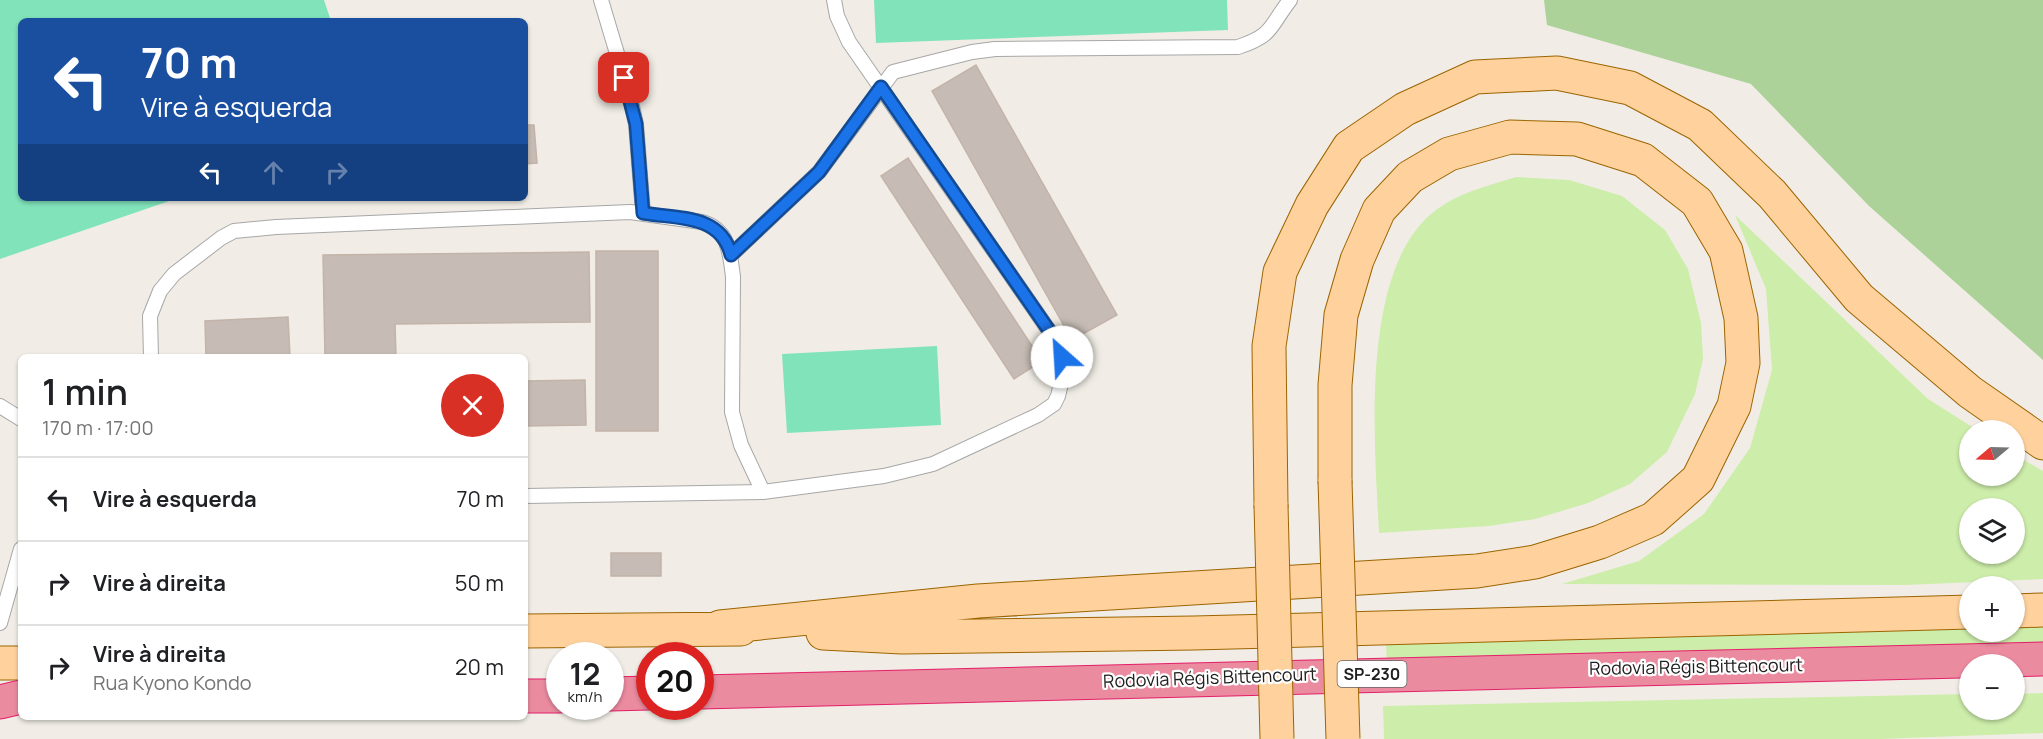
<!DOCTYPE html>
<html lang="pt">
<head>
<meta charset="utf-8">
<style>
	:root { --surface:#fff; --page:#f6f6f6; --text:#202124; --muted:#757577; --line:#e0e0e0 }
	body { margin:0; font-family:Manrope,sans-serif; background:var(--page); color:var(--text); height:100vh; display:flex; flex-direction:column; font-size:22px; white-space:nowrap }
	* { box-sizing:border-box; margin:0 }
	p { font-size:20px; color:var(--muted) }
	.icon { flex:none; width:33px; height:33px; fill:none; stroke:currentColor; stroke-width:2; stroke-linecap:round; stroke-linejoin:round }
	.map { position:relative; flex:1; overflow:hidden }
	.side { position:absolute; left:18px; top:354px; width:510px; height:366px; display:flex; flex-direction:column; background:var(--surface); border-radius:9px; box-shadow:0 2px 4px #0004 }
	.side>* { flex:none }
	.guide { position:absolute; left:18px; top:18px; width:510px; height:183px; border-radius:9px; box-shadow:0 2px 4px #0004; background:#1a4fa0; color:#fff; overflow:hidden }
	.needle { width:39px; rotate:251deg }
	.fabs { position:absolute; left:1959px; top:420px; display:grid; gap:12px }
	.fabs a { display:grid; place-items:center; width:66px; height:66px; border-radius:50%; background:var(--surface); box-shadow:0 2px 4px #0004; font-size:30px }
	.speed { position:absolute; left:546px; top:642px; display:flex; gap:12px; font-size:30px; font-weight:700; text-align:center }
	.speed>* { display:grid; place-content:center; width:78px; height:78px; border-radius:50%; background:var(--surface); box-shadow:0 2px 4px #0004; line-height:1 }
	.speed small { font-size:15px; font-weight:400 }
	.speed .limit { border:9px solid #d22; background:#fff; color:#111 }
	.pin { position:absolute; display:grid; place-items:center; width:51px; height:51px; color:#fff; margin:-26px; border-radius:12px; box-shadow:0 3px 9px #0006 }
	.me { position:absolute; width:66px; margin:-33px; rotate:334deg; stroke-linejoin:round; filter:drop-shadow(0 0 4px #0008) }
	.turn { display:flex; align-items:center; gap:21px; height:126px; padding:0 24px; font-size:27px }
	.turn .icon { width:78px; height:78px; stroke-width:2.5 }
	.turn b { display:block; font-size:42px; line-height:51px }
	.lanes { display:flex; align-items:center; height:57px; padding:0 24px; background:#0003; justify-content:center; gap:30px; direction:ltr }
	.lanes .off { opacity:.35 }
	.round { display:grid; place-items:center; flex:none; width:63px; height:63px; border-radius:32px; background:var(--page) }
	.headline { display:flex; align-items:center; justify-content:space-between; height:102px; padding:0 24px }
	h1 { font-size:36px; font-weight:600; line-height:45px }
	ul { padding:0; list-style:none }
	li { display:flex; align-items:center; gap:18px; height:84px; padding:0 24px; border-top:2px solid var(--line) }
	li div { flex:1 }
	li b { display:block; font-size:22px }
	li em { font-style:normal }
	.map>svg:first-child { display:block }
	.grass { fill:#cdedaa; fill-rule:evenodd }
	.forest { fill:#acd299 }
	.pitch { fill:#81e3ba }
	.building { fill:#c6bcb5; stroke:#c3b3a8; stroke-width:1.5 }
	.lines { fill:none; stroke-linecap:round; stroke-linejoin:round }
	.lane-casing { stroke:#a7a7a7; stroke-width:16 }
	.primary-casing { stroke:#9c6400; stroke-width:35 }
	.highway-casing { stroke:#e31f68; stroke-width:35 }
	.lane { stroke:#fff; stroke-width:14 }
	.primary { stroke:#ffd29d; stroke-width:33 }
	.highway { stroke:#eb8ba0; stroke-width:33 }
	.primary-bridge-casing { stroke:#9c6400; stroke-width:35; stroke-linecap:butt }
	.primary-bridge { stroke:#ffd29d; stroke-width:33 }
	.route-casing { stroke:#114b97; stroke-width:15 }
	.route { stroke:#1a73e8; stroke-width:10 }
	.labels { text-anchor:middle; stroke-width:4.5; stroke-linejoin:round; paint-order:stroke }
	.shield { fill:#fff; stroke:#636363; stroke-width:1.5 }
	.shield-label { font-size:16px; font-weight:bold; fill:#202020 }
	.street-label { font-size:18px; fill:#202020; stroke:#fff }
</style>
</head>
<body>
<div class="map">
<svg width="2043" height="739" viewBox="0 0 2043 739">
	<rect width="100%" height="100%" fill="#f1ede6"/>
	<path class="grass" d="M1516 177 1569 180 1622 196 1665 230 1688 269 1701 323 1703 359 1695 394 1667 452 1630 484 1588 503 1535 519 1489 526 1379 533C1375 446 1358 268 1436 210 1460 192 1487 186 1516 177Z
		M1735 215 1928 399 1977 430H1970V476H2014L2015 455 2043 471V579L1905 585 1562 584 1639 561 1704 514 1750 448 1772 370 1766 289ZM1970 508H2014V554H1970Z
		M2043 623V646L1387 663 1386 643 1969 625 1970 632H2014L2015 624Z
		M2043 693V733L1880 739H1384L1383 706 1969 694 1970 710H2014L2015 694Z"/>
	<path class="forest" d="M1544 0H2043V360L1869 206 1751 84 1547 25Z"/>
	<path class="pitch" d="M0 0H324L331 21H21V198H178L0 259Z
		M874 0H1227L1228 30 876 43Z
		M937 346 941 425 787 433 782 354Z"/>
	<path class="building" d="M976 65 1117 315 1072 340 932 91Z
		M525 125H534L537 163 525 164Z
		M908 158 1042 361 1014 379 881 176Z
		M596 251H658V431H596Z
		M589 252 590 322 395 324 396 357H325L323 255Z
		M288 317 290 357H206L205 321Z
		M585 380 586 425 525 426V381Z
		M611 553H661V576H611Z"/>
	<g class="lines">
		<defs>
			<path id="lane" d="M601 0 630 97 636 124 643 213
				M731 255 819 172 893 72 972 52 995 49 1238 47C1274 35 1269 27 1290 0
				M151 357 150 316 160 291 174 274 221 238 234 231 276 227 630 212 702 222C729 230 730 253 733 277L732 412 741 445 763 492
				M0 406 21 419
				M525 496 763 492 884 476 933 464 1038 415 1054 404 1058 396 1063 375 1062 357 1057 342 849 42 837 16 834 0
				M0 623 21 549"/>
			<path id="primary" d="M1271 505 1269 346 1280 272 1312 205 1349 147 1405 109 1475 77 1557 73 1630 88 1700 125 1772 194 1859 298 1970 392 2043 443
				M2014 611 2043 610
				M720 627 978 601 1477 571 1535 562 1600 542 1653 519 1698 479 1734 406 1743 363 1741 318 1726 251 1697 202 1643 160 1577 139 1510 137 1449 154 1410 177 1379 210 1357 260 1341 315 1335 385V481
				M525 631 741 629
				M823 633 902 637 1194 633 1970 612
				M0 663H21"/>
			<path id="highway" d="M700 692 2043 659
				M610 694 650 693
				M525 696H560
				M0 702 21 697"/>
		</defs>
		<use href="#lane" class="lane-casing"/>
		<use href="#primary" class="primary-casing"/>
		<use href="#highway" class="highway-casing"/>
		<use href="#lane" class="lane"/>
		<use href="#primary" class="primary"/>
		<use href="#highway" class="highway"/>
		<defs>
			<path id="primary-bridge" d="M1335 481 1343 739
				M1271 505 1277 739"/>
		</defs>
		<use href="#primary-bridge" class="primary-bridge-casing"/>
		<use href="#primary-bridge" class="primary-bridge"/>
	</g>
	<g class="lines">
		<defs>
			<path id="route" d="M624 78 636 124 643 213C678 219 721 214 731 255L819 172 881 87 1057 342 1062 357"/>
		</defs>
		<use href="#route" class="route-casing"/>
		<use href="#route" class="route"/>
	</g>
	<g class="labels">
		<rect class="shield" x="1337.5" y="661" width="69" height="26" rx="4.5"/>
		<g class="shield-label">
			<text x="1372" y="680">SP-230</text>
		</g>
		<g class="street-label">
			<text transform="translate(1696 667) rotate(-1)" y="6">Rodovia Régis Bittencourt</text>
			<text transform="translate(1210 678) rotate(-2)" y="6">Rodovia Régis Bittencourt</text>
		</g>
	</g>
</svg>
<div class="fabs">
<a><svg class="needle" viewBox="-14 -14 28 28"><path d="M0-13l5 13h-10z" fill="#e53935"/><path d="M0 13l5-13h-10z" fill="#757577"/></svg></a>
<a><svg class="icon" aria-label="layers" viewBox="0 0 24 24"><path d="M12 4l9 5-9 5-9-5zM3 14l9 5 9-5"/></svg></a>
<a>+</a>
<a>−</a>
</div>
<div class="speed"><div>12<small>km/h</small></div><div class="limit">20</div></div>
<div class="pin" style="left:624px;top:78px;background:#d93025"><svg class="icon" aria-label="arrive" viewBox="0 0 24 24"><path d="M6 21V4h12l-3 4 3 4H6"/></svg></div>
<svg class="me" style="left:1062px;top:357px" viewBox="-20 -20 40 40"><circle r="19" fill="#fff"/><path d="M0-13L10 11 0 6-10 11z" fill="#1a73e8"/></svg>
<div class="guide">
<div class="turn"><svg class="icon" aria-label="left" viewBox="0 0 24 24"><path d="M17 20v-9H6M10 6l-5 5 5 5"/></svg><div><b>70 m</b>Vire à esquerda</div></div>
<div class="lanes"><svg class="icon" aria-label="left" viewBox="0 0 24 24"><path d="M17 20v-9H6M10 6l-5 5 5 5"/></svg><svg class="icon off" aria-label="ahead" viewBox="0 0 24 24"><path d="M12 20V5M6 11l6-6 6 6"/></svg><svg class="icon off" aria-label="right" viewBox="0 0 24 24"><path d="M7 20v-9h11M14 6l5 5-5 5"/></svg></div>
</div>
<section class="side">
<div class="headline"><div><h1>1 min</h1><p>170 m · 17:00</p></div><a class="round" style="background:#d93025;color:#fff"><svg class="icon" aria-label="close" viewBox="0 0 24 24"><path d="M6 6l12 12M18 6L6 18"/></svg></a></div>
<ul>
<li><svg class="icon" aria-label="left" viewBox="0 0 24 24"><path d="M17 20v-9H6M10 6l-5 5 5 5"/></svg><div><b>Vire à esquerda</b></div><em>70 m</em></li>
<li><svg class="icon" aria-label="right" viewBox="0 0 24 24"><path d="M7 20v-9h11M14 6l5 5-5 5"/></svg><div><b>Vire à direita</b></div><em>50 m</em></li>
<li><svg class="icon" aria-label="right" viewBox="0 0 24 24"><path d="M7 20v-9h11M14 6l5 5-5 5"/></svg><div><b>Vire à direita</b><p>Rua Kyono Kondo</p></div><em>20 m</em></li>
</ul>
</section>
</div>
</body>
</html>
